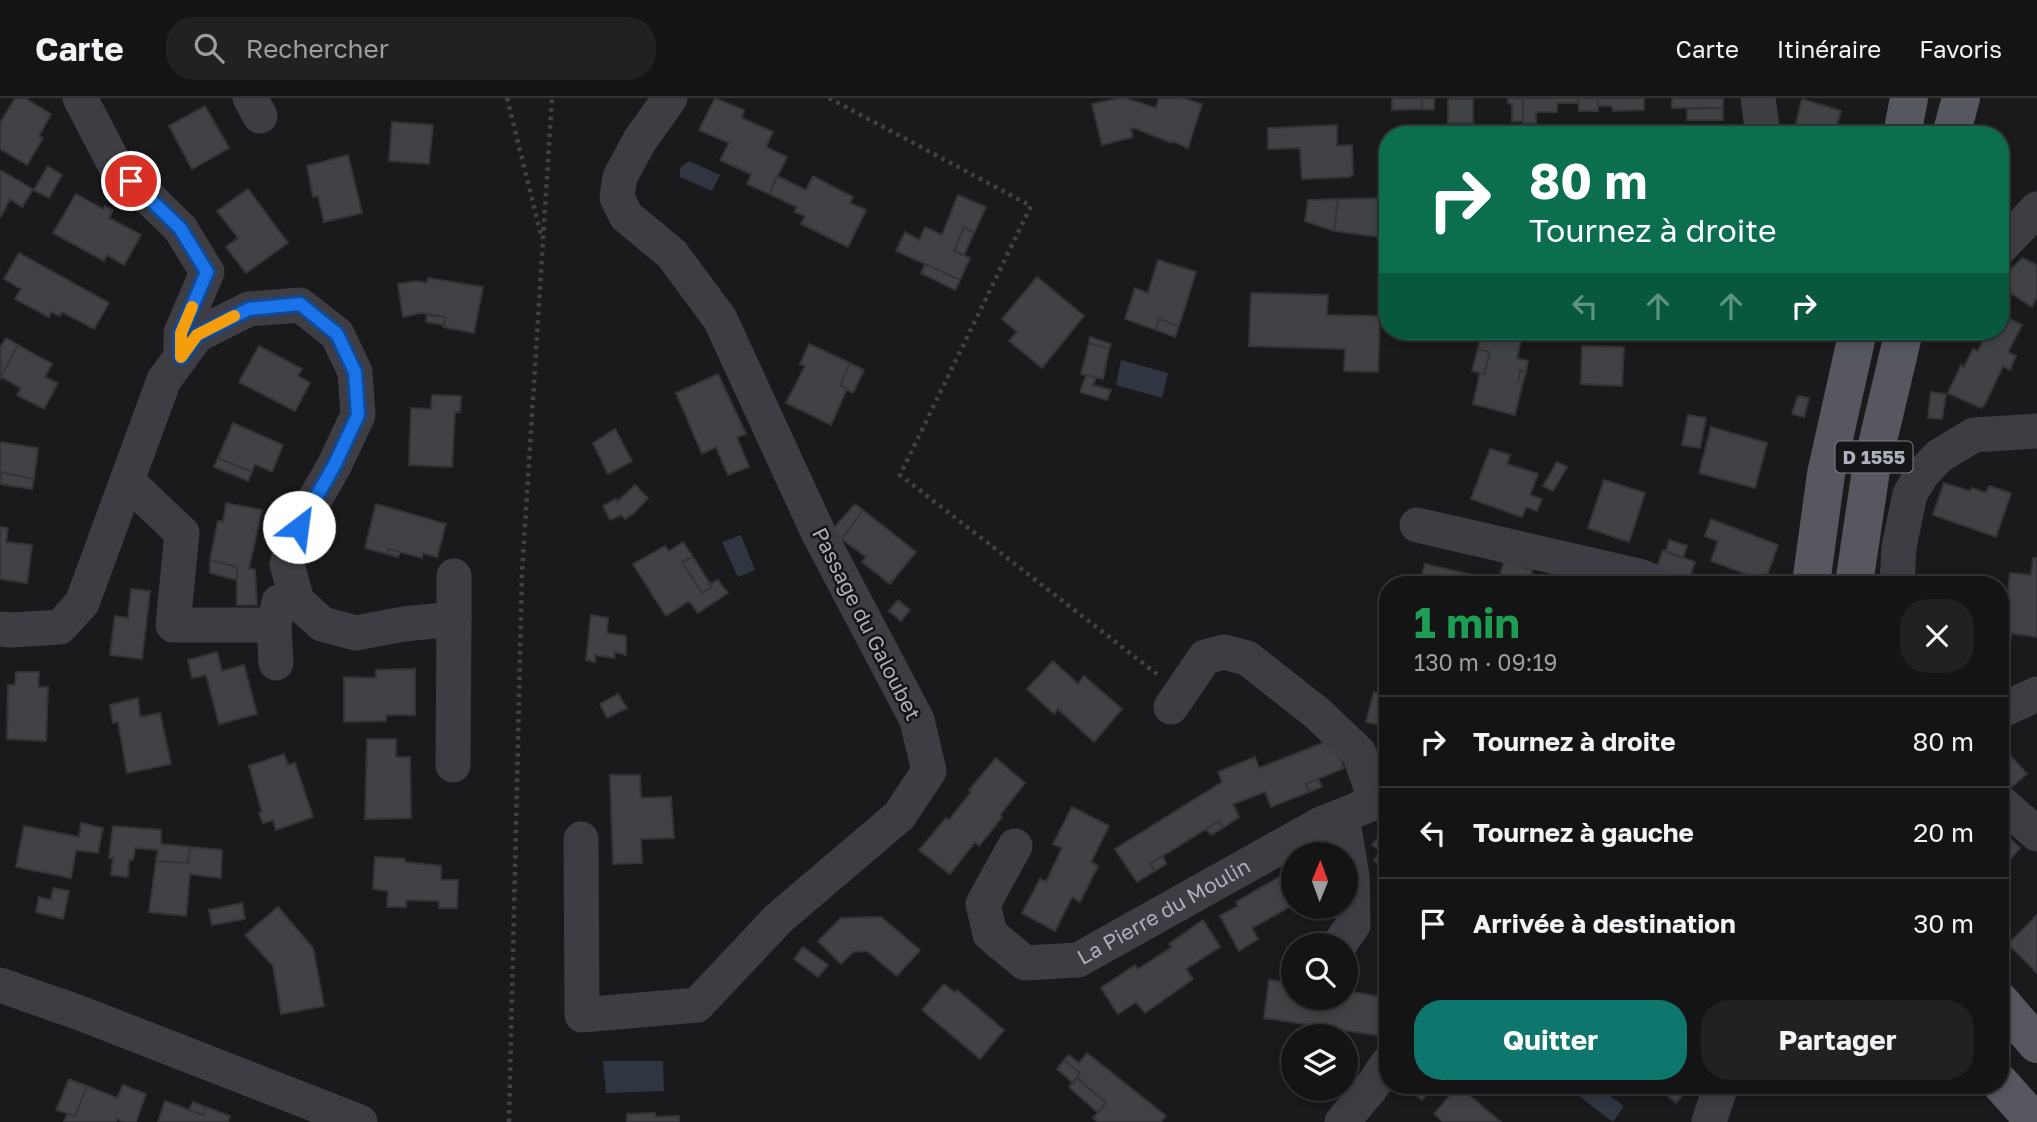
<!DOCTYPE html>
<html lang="fr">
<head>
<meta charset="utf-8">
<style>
	:root { --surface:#141415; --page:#212122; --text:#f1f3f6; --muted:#9d9ea0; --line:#333334; --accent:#0f766e }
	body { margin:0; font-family:"Golos Text",sans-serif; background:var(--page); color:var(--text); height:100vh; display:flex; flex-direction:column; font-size:26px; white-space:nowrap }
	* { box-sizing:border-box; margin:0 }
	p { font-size:23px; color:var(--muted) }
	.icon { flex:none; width:38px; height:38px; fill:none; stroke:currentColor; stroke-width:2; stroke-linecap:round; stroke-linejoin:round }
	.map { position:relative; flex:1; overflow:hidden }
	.drawer { position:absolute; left:1379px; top:478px; width:630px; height:518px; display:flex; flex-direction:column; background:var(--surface); border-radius:28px; box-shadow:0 4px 10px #0003,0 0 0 2px var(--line) }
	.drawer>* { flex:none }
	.hud { position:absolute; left:1379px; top:28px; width:630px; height:214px; border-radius:28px; box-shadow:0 4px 10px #0003,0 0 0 2px var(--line); background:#0b6e4f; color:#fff; overflow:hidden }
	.needle { width:46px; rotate:1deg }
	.buttons { position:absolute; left:1281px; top:744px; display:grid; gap:14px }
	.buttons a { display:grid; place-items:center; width:77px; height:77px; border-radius:50%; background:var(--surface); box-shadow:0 4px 10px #0003,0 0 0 2px var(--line); font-size:35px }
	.pin { position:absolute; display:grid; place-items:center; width:60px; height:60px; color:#fff; margin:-30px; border:4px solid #fff; border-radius:50%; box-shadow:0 2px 7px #0007 }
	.me { position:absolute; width:77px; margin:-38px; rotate:30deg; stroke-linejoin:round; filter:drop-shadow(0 0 5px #0008) }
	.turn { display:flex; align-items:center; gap:24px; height:147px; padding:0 35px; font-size:32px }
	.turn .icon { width:91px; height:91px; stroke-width:2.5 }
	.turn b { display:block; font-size:49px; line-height:60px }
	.lanes { display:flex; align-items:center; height:66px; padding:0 35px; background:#0003; justify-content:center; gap:35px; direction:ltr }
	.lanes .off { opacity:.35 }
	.round { display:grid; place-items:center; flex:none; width:74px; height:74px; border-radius:28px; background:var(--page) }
	.head { display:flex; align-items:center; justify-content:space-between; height:119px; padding:0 35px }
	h1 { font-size:42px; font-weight:700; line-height:52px; color:#1e9e55 }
	.primary-button { display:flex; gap:14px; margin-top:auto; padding:14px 35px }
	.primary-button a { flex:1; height:80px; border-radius:28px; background:var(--accent); color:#fff; font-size:28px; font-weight:700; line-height:80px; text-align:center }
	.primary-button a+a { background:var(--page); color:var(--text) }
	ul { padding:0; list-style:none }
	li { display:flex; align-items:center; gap:21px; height:91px; padding:0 35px; border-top:2px solid var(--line) }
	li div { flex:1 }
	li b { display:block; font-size:26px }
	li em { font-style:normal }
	header { display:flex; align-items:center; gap:42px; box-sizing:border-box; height:98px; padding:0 35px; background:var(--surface); border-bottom:2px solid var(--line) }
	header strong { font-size:33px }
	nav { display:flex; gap:38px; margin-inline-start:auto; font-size:24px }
	.search { width:490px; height:63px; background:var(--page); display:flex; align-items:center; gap:18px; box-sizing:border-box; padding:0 24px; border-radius:28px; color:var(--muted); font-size:26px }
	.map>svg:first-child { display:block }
	.water { fill:#2f3641 }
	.building { fill:#414246; stroke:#343438; stroke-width:2 }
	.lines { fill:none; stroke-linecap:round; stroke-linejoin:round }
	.path { stroke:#414248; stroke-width:4.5; stroke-dasharray:3.5 5; stroke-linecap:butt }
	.minor { stroke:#3d3d43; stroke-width:35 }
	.major { stroke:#575760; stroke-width:38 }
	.route-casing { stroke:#114b97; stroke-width:18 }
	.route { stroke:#1a73e8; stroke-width:12 }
	.slow { stroke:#f59e0b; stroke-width:12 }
	.labels { text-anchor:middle; stroke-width:5; stroke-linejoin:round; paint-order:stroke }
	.shield { fill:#151517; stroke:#7f818a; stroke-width:2 }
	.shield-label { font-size:19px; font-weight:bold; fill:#acafbc }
	.street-label { font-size:21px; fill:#acafbc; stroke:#151517 }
</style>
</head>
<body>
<header>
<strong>Carte</strong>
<div class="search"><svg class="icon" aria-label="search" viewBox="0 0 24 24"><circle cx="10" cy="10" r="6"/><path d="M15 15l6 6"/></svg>Rechercher</div>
<nav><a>Carte</a><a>Itinéraire</a><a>Favoris</a></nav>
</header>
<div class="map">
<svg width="2037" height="1024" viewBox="0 0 2037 1024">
	<rect width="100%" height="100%" fill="#1a1a1c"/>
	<path class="water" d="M689 63 720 77 712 93 680 79V70Z
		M1121 262 1168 275 1162 300 1116 287Z
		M741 437 755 472 738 479 722 444Z
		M603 963H663L664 993 606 995Z
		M1587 987H1595L1624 1008 1613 1024 1579 998Z"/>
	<path class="building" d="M15 0H25L51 16 39 38 43 40 27 67 0 51V25Z
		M715 0 744 12 742 20 773 34 766 49 787 59 769 96 747 86 751 76 720 62 729 45 699 32Z
		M1120 0H1125L1156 10 1159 0H1183L1202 6 1188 50 1173 43 1172 45 1134 30 1131 31 1133 39 1102 47 1092 6Z
		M1392 0H1422V11L1392 12Z
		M1422 0H1434V12L1422 11Z
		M1508 0H1523V23L1512 24V6L1508 5Z
		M1523 0H1578V5H1557V14H1536V26L1523 25Z
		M1578 0H1598V13H1579Z
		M1598 0H1644V12L1613 13 1612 8H1598Z
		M1672 0H1723V10H1672Z
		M1448 1H1473V25H1448Z
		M1802 1 1841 13 1834 37H1793Z
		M205 8 229 50 192 71 169 28Z
		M1723 10V22H1687V11Z
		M392 24 433 27 429 66 389 63Z
		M1337 27V48L1352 47 1353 76 1349 79 1302 81 1300 50 1268 51V30Z
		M348 57 362 115 324 124 318 98 313 99 307 68Z
		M48 68 62 77 49 100 34 92Z
		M0 72 33 91 22 109 10 101 0 120Z
		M777 78 806 92 813 78 853 99 850 105 866 112 848 149 801 126 805 118 795 114 797 109 769 96Z
		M248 91 288 145 246 175 226 149 238 140 217 113Z
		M76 96 103 111 105 108 113 112 109 120 141 137 124 167 107 157 104 163 53 135Z
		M958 97 986 109 974 135 964 129 954 153 970 160 960 182 896 153 905 134 919 142 925 129 942 137Z
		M1388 100V124H1381L1380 139 1334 133 1338 101Z
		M1338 101 1334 133 1305 123 1308 102Z
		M964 129 974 135 964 157 954 153Z
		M19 155 109 205 94 231 62 214 60 218 51 214 49 219 15 201 21 191 4 181Z
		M2022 160 2037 167V199L2032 209 2000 188V183Z
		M1158 162 1196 174 1179 228 1159 221 1156 232 1125 221 1135 190 1148 195Z
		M925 166 960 182 955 192 921 175Z
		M1037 179 1084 218 1042 270 1009 243 1017 234 1002 221Z
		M428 180 483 189 474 235 443 229 446 219 421 215 403 219 398 186 416 183 427 185Z
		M1251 195 1328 197 1327 217 1380 218 1378 274 1344 273 1345 251 1249 248Z
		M2000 216 2022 227 2008 254 2016 258 2010 272 2003 268 1984 308 1981 310 1948 295 1961 267 1964 269 1973 251 1978 253 1988 233H2000Z
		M427 217 446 219 444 227 426 224Z
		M1159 221 1179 228 1175 239 1156 232Z
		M1482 233H1523L1517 260 1528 263 1526 274 1520 272 1518 283 1523 284 1515 317 1473 306 1480 275 1484 276 1490 254 1478 251Z
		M1793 233H1809L1796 239Z
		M1090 239 1111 246 1109 251 1089 245Z
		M6 240 18 247 1 279 0 250Z
		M1089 245 1109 251 1103 281 1081 276Z
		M809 246 850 265 840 287 847 291 831 327 786 305 805 268 800 266Z
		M18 247 52 266 45 279 58 285 44 311 17 297 21 290 1 279Z
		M259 248 302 271 298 278 310 285 295 313 239 284Z
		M1582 248 1624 249 1622 288 1581 286Z
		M1478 251 1490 254 1484 276 1472 273Z
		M850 265 864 272 853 295 840 287Z
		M1520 272 1526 274 1523 284 1518 283Z
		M718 276 746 336 737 339 749 369 728 377 716 349 702 356 676 295Z
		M1086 277 1096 280 1093 287 1111 292 1107 302 1080 294Z
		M1931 294 1946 296 1942 321 1928 320Z
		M432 297 461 298 460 314H455L452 369 409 367 411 310 431 311Z
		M1798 298 1809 300 1804 319 1792 316Z
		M1688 317 1706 320 1700 350 1682 347Z
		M233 325 283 347 272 374 255 366 252 374 218 360Z
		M1711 329 1767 345 1755 390 1699 375Z
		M615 331 632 363 608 376 593 345Z
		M0 344 38 350 34 381 0 374Z
		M1490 351 1510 357 1507 366 1538 376 1530 397 1542 401 1537 413 1526 409 1522 419 1471 401Z
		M218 360 252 374 248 383 214 369Z
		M1557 364 1567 369 1553 393 1543 388Z
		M1 374 34 381 32 391 0 386Z
		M1604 382 1645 395 1629 444 1588 430Z
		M1944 385 1970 393 1972 390 1986 395 1989 388 2011 395 1996 439 1933 417Z
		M635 387 648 400 634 415 625 421 621 417 610 422 603 408 616 401 617 404Z
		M226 405 262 412 249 470 255 472 257 507H237V469L210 462 218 423 223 424Z
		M376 406 446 426 437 459 423 455 422 460 389 451 387 456 365 450Z
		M855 406 863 412 842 441 831 433Z
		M863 412 916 454 890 486 862 464 866 459 842 441Z
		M1711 421 1778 447 1765 483 1711 463 1718 443 1705 438Z
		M0 429 8 430 6 444 32 447 27 485 0 481Z
		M1669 442 1687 448 1683 460 1666 454Z
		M683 444 693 459 682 464 702 495 712 489 710 486 718 482 728 495 698 515 689 503 666 518 633 466 665 448 669 453Z
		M389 451 400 454 398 459 387 456Z
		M1663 452 1695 464 1687 486 1655 475Z
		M693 459 712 489 702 495 682 464Z
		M2033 460H2037V539L2000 534V512H2006L2010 475 2031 477Z
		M210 462 237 469V482L210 475Z
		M1504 464 1532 472 1531 486H1420L1425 466 1498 483Z
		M131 491 150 493 142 561 110 557 115 518 128 520Z
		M898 502 910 512 901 523 889 513Z
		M591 517 608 520 607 535 626 538V557L615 554 614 560 595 557V564L586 562Z
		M2000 534 2011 536 2010 546 2000 545Z
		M217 554 222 573 244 567 257 616 219 626 206 577 192 580 188 562Z
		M1053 563 1078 586 1084 578 1122 611 1094 644 1058 611 1054 616 1027 591Z
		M415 571V617H386V623L344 624V579L376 580V572Z
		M16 574H39L38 589H48L46 643 7 641 8 587H15Z
		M1374 594 1388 598 1380 627 1366 624Z
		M618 596 627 610 607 620 600 606Z
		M1388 599V629L1380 627Z
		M138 600 140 619 160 615 171 666 127 675 118 624 113 625 110 607Z
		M367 641H396V659H410L411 720 365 721Z
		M1333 641 1344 670 1306 686 1309 694 1271 709 1265 694 1233 706 1239 719 1223 730 1219 723 1150 766 1155 773 1137 784 1115 751 1222 684 1218 674 1255 659 1259 670Z
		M284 656 288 667 295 665 313 719 276 732 273 722 263 725 259 715 262 714 249 668Z
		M2011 658 2027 676 2009 691 2000 680V667Z
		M996 660 1025 685 1000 717 1002 719 979 748 975 744 950 776 919 752 946 720 949 722 971 694 969 692Z
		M610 677H640L641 700 671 699 674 740 641 741 642 765 613 766Z
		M1318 681 1322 689 1309 694 1306 686Z
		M1072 709 1109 728 1091 764 1098 768 1080 804 1072 799 1055 833 1022 815 1040 781 1046 784 1062 750 1053 746Z
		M1219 723 1223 730 1211 737 1206 731Z
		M81 725 103 730 98 755 76 752 71 780 16 769 24 728 79 739Z
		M113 728 161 732V746L190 749 188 765 156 763 158 752 135 750 133 762H129L128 779 111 777 113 760H109Z
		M2000 731 2020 750 2008 764 2000 757Z
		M1384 733 1388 736V772L1374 762 1381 753 1372 747Z
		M190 749 222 752 221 780 190 776 186 818 149 814 156 763 188 765Z
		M1163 758 1166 766 1155 773 1150 766Z
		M375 759 405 761V764L441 768V782H458L457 810H439V803L406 802V809H387L388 793 373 791Z
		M1293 771V807L1252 830 1258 841 1239 853 1220 818 1238 808 1236 804Z
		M53 790 69 793 63 821 36 814 39 799 51 802Z
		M242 805 245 821 212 827 209 812Z
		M278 809 313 850 324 908 281 916 273 868 245 837Z
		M2037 817V875L2008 846Z
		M881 819 920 852 897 878 867 853 853 854 841 866 818 843 841 820Z
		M1203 822 1220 849 1186 871 1193 881 1145 915 1136 904 1118 916 1101 890 1135 867 1138 871 1172 849 1169 846Z
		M1385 836H1388V877L1380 876Z
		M803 849 828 867 818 879 794 861Z
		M1269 882 1293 885V900H1346V893L1388 900 1383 938 1341 932V936L1305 932V926L1264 920Z
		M944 886 955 895 957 892 1004 932 980 961 922 912Z
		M1087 955 1166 1018 1161 1024H1098L1093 1020 1106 1005 1077 980 1080 975 1064 962 1069 957 1079 965Z
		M1064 962 1080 975 1073 985 1057 971Z
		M1077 980 1106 1005 1098 1015 1069 989Z
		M69 981 87 988 75 1018 56 1012Z
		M123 987 146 996 136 1024H123L117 1021 116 1024H64L67 1016 75 1018 87 988 117 1000Z
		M1415 987H1435L1422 1002 1410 992Z
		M1655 987H1691L1676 1005Z
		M1458 988 1501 1024H1443L1434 1016Z
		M165 1003 203 1017 206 1009 230 1018 228 1024H158Z
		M193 1004 206 1009 203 1017 189 1012Z
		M655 1015V1019L679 1018V1024H627V1016Z"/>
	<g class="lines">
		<path class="path" d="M507 0 542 141
			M829 0 1031 108 900 377 1157 576
			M1939 244 1943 233
			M509 1024 522 475 552 0"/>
		<g class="minor">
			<path d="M80 0 115 67 180 130 207 174 181 235V259"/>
			<path d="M250 0 260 18"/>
			<path d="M1758 0 1763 37"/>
			<path d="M2000 150 2037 111"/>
			<path d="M127 383 182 435 173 527H274"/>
			<path d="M1417 427 1639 478 1660 486"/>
			<path d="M454 478V521"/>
			<path d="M1897 486 1899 449 1910 396 1922 376 1939 358 1974 337 2037 333"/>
			<path d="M0 531 11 532 60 529 82 505 164 282 197 237 249 211 300 207 337 236 355 274 358 317 334 368 299 429 287 466 297 503 322 526 356 535 404 526 454 521 453 667"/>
			<path d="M276 565 274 527 279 504"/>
			<path d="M1171 609 1205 559 1224 554 1247 560 1317 615 1359 655 1376 704"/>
			<path d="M2000 613 2037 596"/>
			<path d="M2000 704 2037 736"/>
			<path d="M581 741 582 917 697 907 779 820 899 718 929 673 917 622 818 434 720 221 672 156 626 118 617 99 620 79 640 42 670 0"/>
			<path id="s1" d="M1015 748 983 806 990 836 1025 865 1078 862 1321 726 1376 704 1388 705"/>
			<path d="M1339 847 1353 827 1352 778 1342 718"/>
			<path d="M0 887 80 915 360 1024"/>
			<path d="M1342 1024 1370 991 1388 965"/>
			<path d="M1709 1024 1721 987"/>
		</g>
		<path class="major" d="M1902 37 1909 0
			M1951 37 1961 0
			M1811 486 1826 376 1858 233
			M1854 486 1871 372 1904 233
			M2000 903 2037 946
			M2000 985 2035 1024"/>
	</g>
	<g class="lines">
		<defs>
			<path id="route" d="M131 83 180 130 207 174 181 235V259L197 237 249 211 300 206 337 236 355 274 358 317 334 368 299 429"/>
		</defs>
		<use href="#route" class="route-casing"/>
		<use href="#route" class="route"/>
		<path class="slow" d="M192 209 181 235V259L197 237 234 218"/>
	</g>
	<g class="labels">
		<rect class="shield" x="1835.5" y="343.5" width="77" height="31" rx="5"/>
		<g class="shield-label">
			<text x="1874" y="366">D 1555</text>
		</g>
		<g class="street-label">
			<text transform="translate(866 526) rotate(63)" y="7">Passage du Galoubet</text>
			<text dy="7" stroke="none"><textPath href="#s1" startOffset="294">La Pierre du Moulin</textPath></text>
		</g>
	</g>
</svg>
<div class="buttons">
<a><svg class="needle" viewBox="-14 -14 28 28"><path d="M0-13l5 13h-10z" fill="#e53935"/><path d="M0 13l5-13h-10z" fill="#9d9ea0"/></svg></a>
<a><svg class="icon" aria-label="search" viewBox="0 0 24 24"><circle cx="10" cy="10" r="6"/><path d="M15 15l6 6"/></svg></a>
<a><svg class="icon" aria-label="layers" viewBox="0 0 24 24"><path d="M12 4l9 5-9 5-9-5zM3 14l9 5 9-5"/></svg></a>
</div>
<div class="pin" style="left:131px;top:83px;background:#d93025"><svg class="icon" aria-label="arrive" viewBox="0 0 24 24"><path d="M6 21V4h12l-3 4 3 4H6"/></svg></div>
<svg class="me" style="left:299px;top:429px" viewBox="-20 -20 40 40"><circle r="19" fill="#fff"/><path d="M0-13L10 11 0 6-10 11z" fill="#1a73e8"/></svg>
<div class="hud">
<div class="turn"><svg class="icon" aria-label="right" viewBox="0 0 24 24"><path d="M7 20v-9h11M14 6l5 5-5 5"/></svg><div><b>80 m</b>Tournez à droite</div></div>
<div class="lanes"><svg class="icon off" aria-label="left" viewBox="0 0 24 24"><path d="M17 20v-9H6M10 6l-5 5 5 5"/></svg><svg class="icon off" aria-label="ahead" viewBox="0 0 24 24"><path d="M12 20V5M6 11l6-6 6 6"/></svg><svg class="icon off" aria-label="ahead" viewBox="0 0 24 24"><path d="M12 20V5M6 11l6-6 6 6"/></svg><svg class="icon" aria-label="right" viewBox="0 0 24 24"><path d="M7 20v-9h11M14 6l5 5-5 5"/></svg></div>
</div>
<section class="drawer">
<div class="head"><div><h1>1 min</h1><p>130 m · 09:19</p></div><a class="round"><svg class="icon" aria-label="close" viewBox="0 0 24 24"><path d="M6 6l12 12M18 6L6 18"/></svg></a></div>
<ul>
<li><svg class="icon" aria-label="right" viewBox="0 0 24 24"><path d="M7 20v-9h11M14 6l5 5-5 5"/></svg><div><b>Tournez à droite</b></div><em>80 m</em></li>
<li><svg class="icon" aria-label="left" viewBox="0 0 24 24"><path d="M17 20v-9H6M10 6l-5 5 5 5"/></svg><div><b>Tournez à gauche</b></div><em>20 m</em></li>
<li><svg class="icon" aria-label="arrive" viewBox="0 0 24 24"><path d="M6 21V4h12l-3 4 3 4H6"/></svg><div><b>Arrivée à destination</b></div><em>30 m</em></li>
</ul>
<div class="primary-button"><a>Quitter</a><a>Partager</a></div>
</section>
</div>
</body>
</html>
